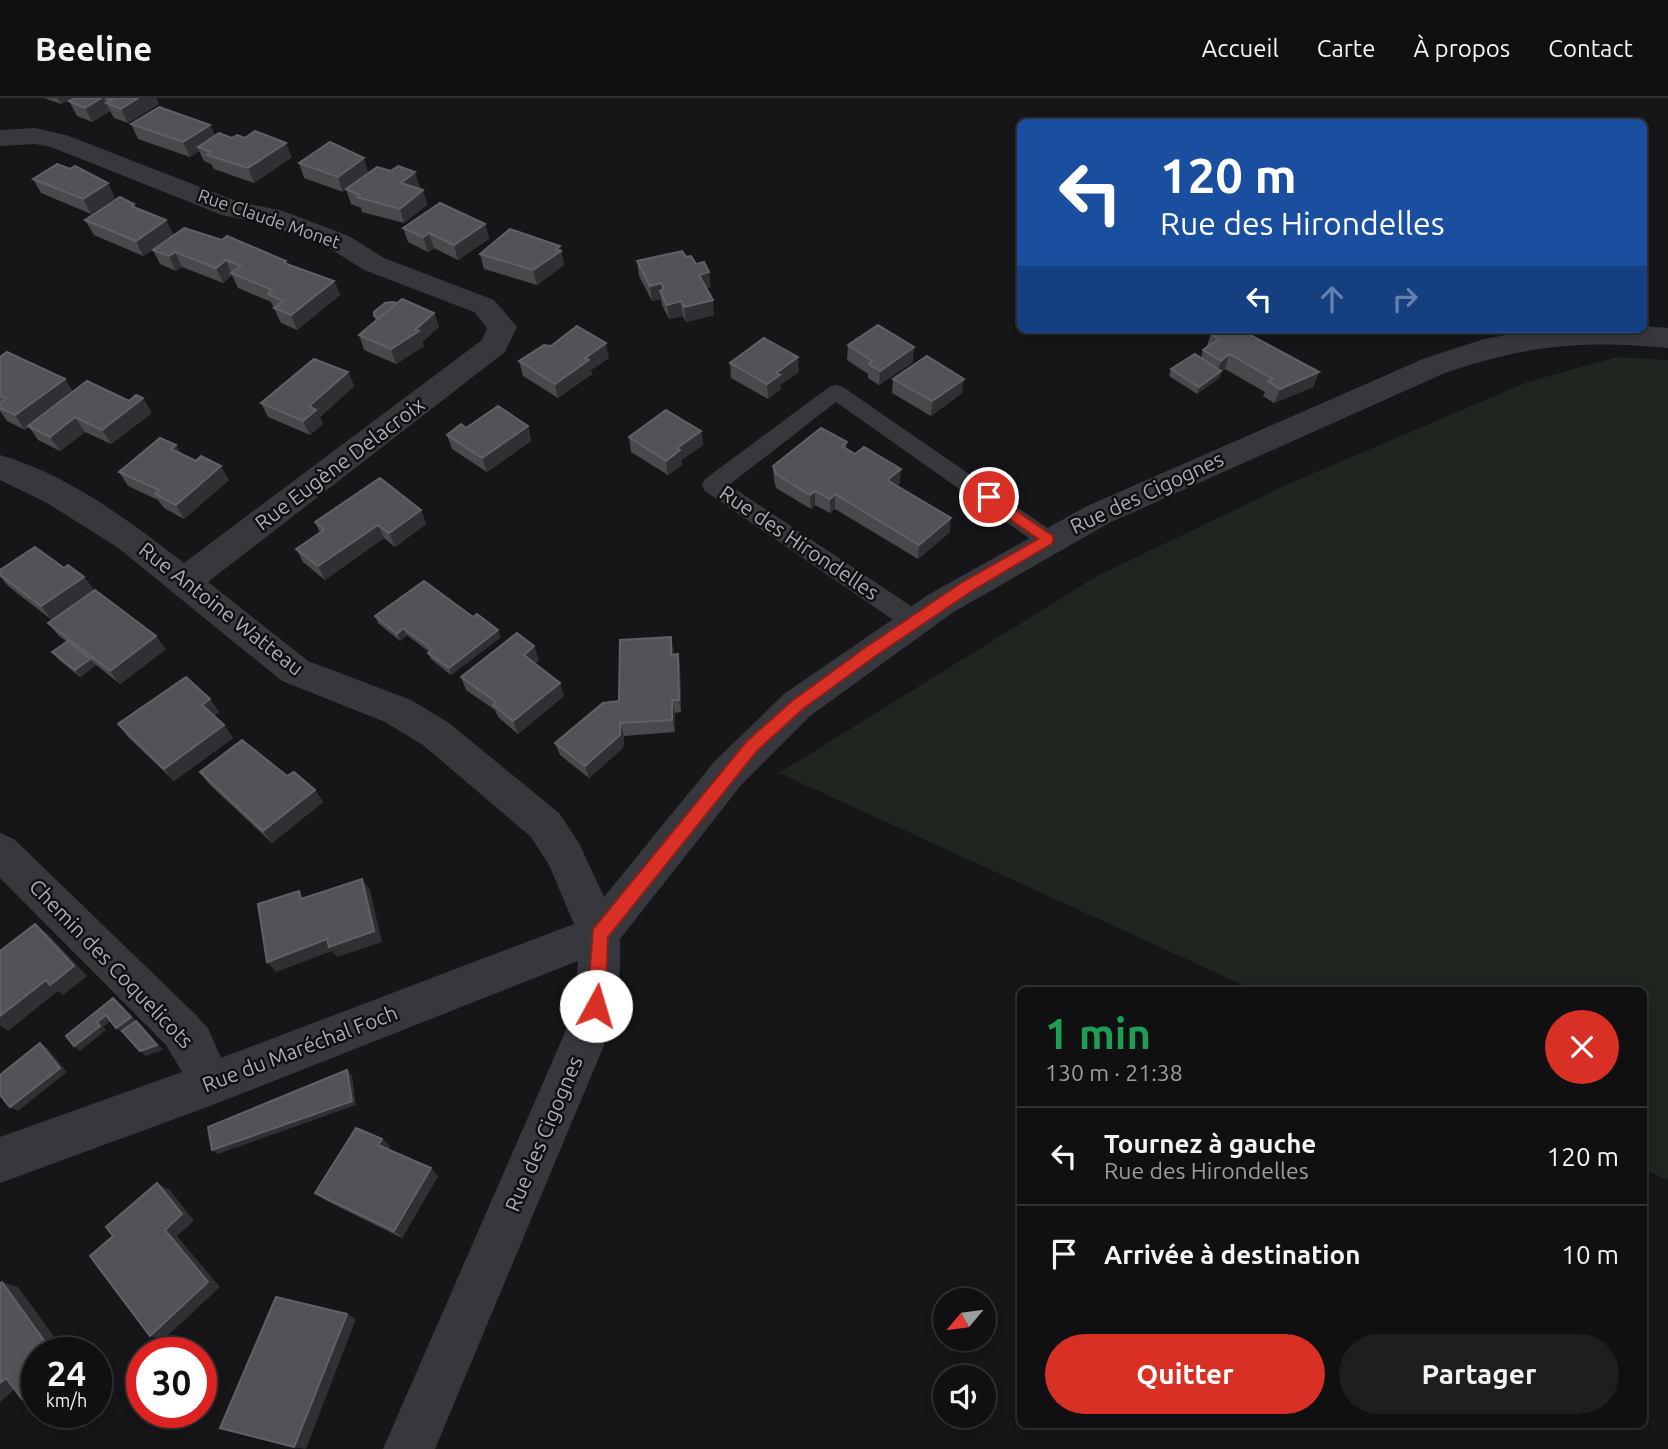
<!DOCTYPE html>
<html lang="fr">
<head>
<meta charset="utf-8">
<style>
	:root { --surface:#101012; --page:#1e1e20; --text:#f1f3f6; --muted:#9c9d9f; --line:#303032; --accent:#d93025 }
	body { margin:0; font-family:Ubuntu,sans-serif; background:var(--page); color:var(--text); height:100vh; display:flex; flex-direction:column; font-size:26px; white-space:nowrap }
	* { box-sizing:border-box; margin:0 }
	p { font-size:23px; color:var(--muted) }
	.icon { flex:none; width:38px; height:38px; fill:none; stroke:currentColor; stroke-width:2; stroke-linecap:round; stroke-linejoin:round }
	.map { position:relative; flex:1; overflow:hidden }
	.drawer { position:absolute; left:1017px; top:889px; width:630px; height:441px; display:flex; flex-direction:column; background:var(--surface); border-radius:10px; box-shadow:0 4px 10px #0003,0 0 0 2px var(--line) }
	.drawer>* { flex:none }
	.guide { position:absolute; left:1017px; top:21px; width:630px; height:214px; border-radius:10px; box-shadow:0 4px 10px #0003,0 0 0 2px var(--line); background:#1a4fa0; color:#fff; overflow:hidden }
	.needle { width:46px; rotate:241deg }
	.controls { position:absolute; left:933px; top:1190px; display:grid; gap:14px }
	.controls a { display:grid; place-items:center; width:63px; height:63px; border-radius:50%; background:var(--surface); box-shadow:0 4px 10px #0003,0 0 0 2px var(--line); font-size:35px }
	.speed { position:absolute; left:21px; top:1239px; display:flex; gap:14px; font-size:35px; font-weight:700; text-align:center }
	.speed>* { display:grid; place-content:center; width:91px; height:91px; border-radius:50%; background:var(--surface); box-shadow:0 4px 10px #0003,0 0 0 2px var(--line); line-height:1 }
	.speed small { font-size:18px; font-weight:400 }
	.speed .limit { border:10px solid #d22; background:#fff; color:#111 }
	.pin { position:absolute; display:grid; place-items:center; width:60px; height:60px; color:#fff; margin:-30px; border:4px solid #fff; border-radius:50%; box-shadow:0 2px 7px #0007 }
	.me { position:absolute; width:77px; margin:-38px; rotate:6deg; stroke-linejoin:round; filter:drop-shadow(0 0 5px #0008) }
	.turn { display:flex; align-items:center; gap:24px; height:147px; padding:0 28px; font-size:32px }
	.turn .icon { width:91px; height:91px; stroke-width:2.5 }
	.turn b { display:block; font-size:49px; line-height:60px }
	.lanes { display:flex; align-items:center; height:66px; padding:0 28px; background:#0003; justify-content:center; gap:35px; direction:ltr }
	.lanes .off { opacity:.35 }
	.round { display:grid; place-items:center; flex:none; width:74px; height:74px; border-radius:37px; background:var(--page) }
	.headline { display:flex; align-items:center; justify-content:space-between; height:119px; padding:0 28px }
	h1 { font-size:42px; font-weight:700; line-height:52px; color:#1e9e55 }
	.action { display:flex; gap:14px; margin-top:auto; padding:14px 28px }
	.action a { flex:1; height:80px; border-radius:42px; background:var(--accent); color:#fff; font-size:28px; font-weight:700; line-height:80px; text-align:center }
	.action a+a { background:var(--page); color:var(--text) }
	ul { padding:0; list-style:none }
	li { display:flex; align-items:center; gap:21px; height:98px; padding:0 28px; border-top:2px solid var(--line) }
	li div { flex:1 }
	li b { display:block; font-size:26px }
	li em { font-style:normal }
	header { display:flex; align-items:center; gap:42px; box-sizing:border-box; height:98px; padding:0 35px; background:var(--surface); border-bottom:2px solid var(--line) }
	header strong { font-size:33px }
	nav { display:flex; gap:38px; margin-inline-start:auto; font-size:24px }
	.map>svg:first-child { display:block }
	.green { fill:#1e261f }
	.lines { fill:none; stroke-linecap:round; stroke-linejoin:round }
	.service { fill:#37383d; fill-rule:evenodd }
	.minor { fill:#37383d; fill-rule:evenodd }
	.wall { fill:#47494d }
	.shaded-wall { fill:#2f3033 }
	.building { fill:#525359; stroke:#5f6168; stroke-width:2 }
	.route { fill:#d93025; stroke:#8d1f18; stroke-width:2 }
	.labels { text-anchor:middle; stroke-width:5; stroke-linejoin:round; paint-order:stroke }
	.far-street-label { font-size:18px; fill:#a8adb8; stroke:#111113 }
	.street-label { font-size:21px; fill:#a8adb8; stroke:#111113 }
</style>
</head>
<body>
<header>
<strong>Beeline</strong>
<nav><a>Accueil</a><a>Carte</a><a>À propos</a><a>Contact</a></nav>
</header>
<div class="map">
<svg width="1668" height="1351" viewBox="0 0 1668 1351">
	<rect width="100%" height="100%" fill="#161618"/>
	<path class="green" d="M1617 259 1668 262V1082L1643 1071V892H1254L779 675 1097 478 1295 383 1528 284Z"/>
	<g class="lines">
		<path class="service" d="M836 287 843 289 1056 436 1059 442 1056 448 1048 450 1040 448 836 304 729 387 923 516 926 523 923 530 914 532 905 530 705 393 702 387 705 381 829 289Z"/>
		<path class="minor" d="M35 30 66 37 239 104 283 113 349 138 384 160 494 202 517 229 505 254 208 484 308 563 411 602 449 625 559 715 579 745 604 799 714 664 784 596 928 497 1085 409 1423 261 1484 241 1539 231H1643V228L1668 230V250C1582 242 1527 247 1445 275L1109 425 952 515 810 618 742 686 620 841C621 877 618 906 607 940L435 1351H383L563 939 574 908 578 863 210 1008 0 1085V1039L182 974 166 947 0 780V735L14 741 196 917 208 930 221 960 574 826 549 767 531 739 423 647 385 624 282 583 117 449 47 405 0 382V357C67 376 130 423 184 465L482 242 487 230 474 214 364 172 329 150 266 126 222 117 51 49 35 46 0 48V32Z"/>
	</g>
	<path class="wall" d="M44 0H72L61 6Z
		M75 0H156L159 6 128 25 114 20 110 13 92 24 77 18 69 3Z
		M131 26 210 27 215 38 292 59 254 85 214 71 211 66 204 63 199 53 190 59 138 41Z
		M330 44 343 94 304 80 299 65Z
		M33 81 115 100 91 116 41 95Z
		M420 89 417 90 423 92 427 107 404 125 362 114 361 110 351 106 346 91Z
		M134 106 137 111 174 137 286 163 287 166 334 183 340 197 297 232 281 225 271 204 238 190 232 177 223 185 182 169 176 173 160 166 153 152 168 141 143 158 94 137 85 122Z
		M485 126 489 141 458 162 434 150 428 154 408 144 403 130Z
		M560 148 564 167 537 187 484 171 480 156Z
		M686 159 711 189 706 190 714 217 686 224 683 218 669 221 662 207 661 201 652 203 639 178 637 163Z
		M397 205 434 215 439 229 422 244 424 248 396 266 364 252 359 237 376 223 374 218Z
		M1211 236 1319 274 1313 289 1274 305 1263 298 1265 294 1225 271 1221 274 1219 280 1197 296 1169 278 1171 271 1201 260 1203 252 1206 250Z
		M848 247 913 264 879 287 868 280V276L847 262Z
		M0 259 65 281 73 294 152 315 111 346 85 334 60 353 38 342 29 329 25 332 7 323 0 313Z
		M609 260 591 272 592 276 558 300 523 278 519 263Z
		M730 265 799 274 780 287 781 291 768 301 731 280Z
		M348 274 354 288 320 319 323 326 310 337 268 319 261 305Z
		M893 281 962 295 931 318 892 295Z
		M528 328 531 343 487 374 452 351 447 337Z
		M701 333 703 347 681 362 682 367 668 377 631 354 629 339Z
		M847 344 846 351 900 385 896 388 950 434 918 461 835 411 830 415 815 407 811 411 776 390 774 382 773 368Z
		M176 347 181 356 229 382 184 421 164 410 158 402 128 388 119 374Z
		M421 412 426 426 395 449 384 440 325 482 303 464 296 451 320 435 315 424Z
		M64 470 84 479 94 492 52 522 8 488 0 478V472Z
		M375 518 473 519 501 539 451 577 431 561 428 555 429 554 407 537 400 543 378 525Z
		M48 525 166 551 120 586 95 566 96 567 80 579 58 561 52 554 67 544 59 538Z
		M534 548 539 562 535 565 560 585 564 598 518 636 498 619 495 612 466 592 461 579Z
		M674 552V557L678 556 680 570 681 614 675 615V634L624 638 623 650 589 680 560 657 555 645 619 603Z
		M210 601 219 614 214 618 224 627 233 640 174 683 128 639 118 626Z
		M200 674 287 678 315 692 323 704 272 745 209 686Z
		M382 1041 390 1049 389 1051 438 1078 402 1140 325 1102 315 1095Z"/>
	<path class="shaded-wall" d="M57 0H72L61 6Z
		M101 0H104L110 13 92 24 85 10Z
		M138 0H156L159 6 128 25 121 11Z
		M210 27 216 42 198 49 199 53 190 59 183 44Z
		M286 45 292 59 254 85 248 70Z
		M364 60 368 74 343 94 338 79Z
		M415 74 420 89 406 99 401 85Z
		M108 85 115 100 91 116 83 101Z
		M423 92 427 107 404 125 400 111Z
		M166 122 174 137 143 158 136 143Z
		M485 126 489 141 458 162 454 147Z
		M429 135 434 150 428 154 423 139Z
		M560 148 564 167 537 187 533 172Z
		M175 154 182 169 176 173 169 158Z
		M226 162 232 177 223 185 216 170Z
		M709 174 711 189 700 191 699 177Z
		M334 183 340 197 297 232 291 217Z
		M661 185 663 198 660 193 661 201 652 203 650 188Z
		M713 202 714 217 686 224 684 209Z
		M681 203 683 218 669 221 667 207Z
		M434 215 439 229 422 244 424 248 396 266 391 251Z
		M606 245 609 260 591 272 592 276 558 300 555 286 585 260Z
		M914 249 913 264 879 287 880 273Z
		M1229 256 1225 271 1221 274 1219 280 1197 296 1199 289 1217 276 1221 263Z
		M798 259 799 274 780 287 781 291 768 301 767 286 776 275Z
		M348 274 354 288 320 319 323 326 310 337 303 323 309 308Z
		M1319 274 1313 289 1274 305 1280 291Z
		M65 281 74 295 25 332 15 317Z
		M964 281 962 295 931 318 932 303Z
		M143 300 152 315 111 346 102 332Z
		M75 319 85 334 60 353 50 339Z
		M528 328 531 343 487 374 482 360Z
		M701 333 703 347 681 362 682 367 668 377 666 363 677 350Z
		M176 347 184 362 171 351Z
		M221 368 229 382 184 421 176 407Z
		M901 371 900 385 886 396 887 382Z
		M815 393V407L811 411 810 397Z
		M835 396V411L830 415V401Z
		M421 412 426 426 395 449 389 435Z
		M951 420 950 434 918 461 919 447Z
		M378 427 384 440 325 482 318 468Z
		M84 479 94 492 52 522 41 508Z
		M403 530 407 537 400 543 397 536Z
		M498 532 501 539 451 577 449 570Z
		M156 538 166 551 120 586 110 573Z
		M671 539 674 552V570L671 557Z
		M534 548 539 562 528 570 524 557Z
		M678 556 680 570 681 614 679 602Z
		M90 561 96 567 80 579 75 572Z
		M560 585 564 598 518 636 513 623Z
		M210 601 219 614 212 619 202 607Z
		M672 602 675 615V634L672 622Z
		M620 625 624 638 623 650 589 680 585 668Z
		M224 627 233 640 174 683 164 671Z
		M315 692 323 704 272 745 263 733Z
		M362 781 370 792 382 844 337 859 332 853 276 874 267 864Z
		M35 826 49 837 87 878 63 897 58 893 8 933 0 928V918L46 882Z
		M113 900 142 928 163 952 146 958 140 953 137 924 123 935 116 930Z
		M106 917 112 922 103 929 106 932 80 953 74 948 97 924Z
		M40 945 47 950 67 974 18 1013 10 1009Z
		M347 972 352 977 356 1007 218 1056 212 1052Z
		M382 1041 390 1049 387 1054 378 1047Z
		M431 1070 438 1078 402 1140 394 1133Z
		M157 1085 170 1092 194 1123 177 1138 220 1189 163 1242 150 1238 165 1132Z
		M2 1184 18 1189 66 1255H53Z
		M347 1216 356 1221 306 1351 294 1349Z
		M6 1280 23 1284 0 1304V1285Z
		M37 1288V1304L22 1301Z"/>
	<path class="building" d="M75 0H101L85 10 69 3Z
		M106 0H138L121 11 106 5 112 2Z
		M159 9 210 27 183 44 131 26Z
		M255 33 286 45 248 70 207 57 211 54 198 49 219 35 232 40 237 37 245 40Z
		M330 44 364 60 338 79 299 65Z
		M57 66 70 71 75 68 108 85 83 101 33 81Z
		M398 68 415 74 401 85 423 92 400 111 357 99 360 97 346 91 377 69 391 73Z
		M120 99 134 106 131 108 166 122 136 143 85 122Z
		M440 105 485 126 454 147 429 135 423 139 403 130Z
		M184 130 222 142 227 138 286 163 284 165 334 183 291 217 274 210 283 203 268 196 272 192 231 175 241 168 226 162 216 170 175 154 169 158 153 152Z
		M510 131 560 148 556 151 561 153 533 172 480 156Z
		M682 153 686 159 691 158 696 166 704 164 709 174 699 177 713 202 684 209 681 203 667 207 660 193 664 191 661 185 650 188 637 163Z
		M402 201 434 215 415 232 419 233 391 251 359 237Z
		M393 204 397 205 379 220 374 218V214L385 205Z
		M878 227 914 249 880 273 869 266 872 263 848 247Z
		M577 228 606 245 585 260 589 262 555 286 519 263 544 247 551 248Z
		M1217 231H1239L1319 274 1280 291 1268 283 1273 281 1229 256 1221 263 1203 252 1219 241 1211 236Z
		M764 240 798 259 776 275 780 277 767 286 730 265Z
		M7 254 65 281 15 317 0 310V305L6 301 0 298V259Z
		M1195 256 1221 273 1199 289 1171 271Z
		M927 258 964 281 932 303 893 281Z
		M314 261 348 274 309 308 316 312 303 323 261 305Z
		M87 283 129 303 136 297 143 300 102 332 75 319 50 339 28 328Z
		M498 308 528 328 482 360 447 337 461 326 466 330Z
		M666 312 701 333 677 350 680 352 666 363 629 339Z
		M821 330 847 344 842 348 855 356 864 349 901 371 887 382 951 420 919 447 835 396 830 401 815 393 810 397 776 376 773 368Z
		M160 340 176 347 171 351 196 363 201 358 221 368 176 407 155 396 159 392 119 374Z
		M380 380 421 412 389 435 378 427 318 468 296 451 324 432 315 424Z
		M35 449 64 470 68 467 84 479 41 508 0 477V472Z
		M424 483 473 519 477 516 498 532 449 570 428 555 432 551 403 530 397 536 375 518Z
		M95 492 156 538 110 573 48 525Z
		M517 535 534 548 524 557 560 585 513 623 493 607 496 604 461 579Z
		M671 539V557L678 556 679 602H672V622L620 625V637L585 668 555 645 603 605 619 603 620 542Z
		M68 543 90 561 75 572 52 554Z
		M186 579 210 601 202 607 224 627 164 671 118 626Z
		M242 642 287 678 294 674 315 692 263 733 200 674Z
		M362 781 374 833 329 849 327 841 267 864 258 806 299 793 301 801Z
		M35 826 74 868 50 887 46 882 0 918V853Z
		M113 900 131 919 116 930 106 917 97 924 100 928 74 948 66 938Z
		M136 923 157 947 140 953 122 933Z
		M40 945 60 970 10 1009 0 997V977Z
		M347 972 352 1003 212 1052 208 1029Z
		M356 1030 382 1041 378 1047 431 1070 394 1133 315 1095Z
		M157 1085 182 1116 165 1132 208 1184 150 1238 90 1158 113 1138 106 1129Z
		M2 1184 53 1255H37V1288L22 1301 6 1280 0 1285V1186Z
		M276 1199 347 1216 294 1349 220 1330Z"/>
	<path class="route" d="M989 394 1053 438V445L972 493 877 557 803 611 757 653 608 839 605 908 603 914 596 916 590 914 587 908 593 831 746 644 792 603 866 549 961 485 1038 441 984 403V396Z"/>
	<g class="labels">
		<g class="far-street-label">
			<text transform="translate(269 121) rotate(19)" y="6">Rue Claude Monet</text>
		</g>
		<g class="street-label">
			<text transform="translate(340 366) rotate(-37)" y="7">Rue Eugène Delacroix</text>
			<text transform="translate(1147 395) rotate(-25)" y="7">Rue des Cigognes</text>
			<text transform="translate(799 445) rotate(34)" y="7">Rue des Hirondelles</text>
			<text transform="translate(221 511) rotate(38)" y="7">Rue Antoine Watteau</text>
			<text transform="translate(111 866) rotate(46)" y="7">Chemin des Coquelicots</text>
			<text transform="translate(300 951) rotate(-21)" y="7">Rue du Maréchal Foch</text>
			<text transform="translate(544 1036) rotate(-67)" y="7">Rue des Cigognes</text>
		</g>
	</g>
</svg>
<div class="controls">
<a><svg class="needle" viewBox="-14 -14 28 28"><path d="M0-13l5 13h-10z" fill="#e53935"/><path d="M0 13l5-13h-10z" fill="#9c9d9f"/></svg></a>
<a><svg class="icon" aria-label="sound" viewBox="0 0 24 24"><path d="M4 9h4l5-4v14l-5-4H4zM17 9q2 3 0 6"/></svg></a>
</div>
<div class="speed"><div>24<small>km/h</small></div><div class="limit">30</div></div>
<div class="pin" style="left:989px;top:399px;background:#d93025"><svg class="icon" aria-label="arrive" viewBox="0 0 24 24"><path d="M6 21V4h12l-3 4 3 4H6"/></svg></div>
<svg class="me" style="left:596px;top:908px" viewBox="-20 -20 40 40"><circle r="19" fill="#fff"/><path d="M0-13L10 11 0 6-10 11z" fill="#d93025"/></svg>
<div class="guide">
<div class="turn"><svg class="icon" aria-label="left" viewBox="0 0 24 24"><path d="M17 20v-9H6M10 6l-5 5 5 5"/></svg><div><b>120 m</b>Rue des Hirondelles</div></div>
<div class="lanes"><svg class="icon" aria-label="left" viewBox="0 0 24 24"><path d="M17 20v-9H6M10 6l-5 5 5 5"/></svg><svg class="icon off" aria-label="ahead" viewBox="0 0 24 24"><path d="M12 20V5M6 11l6-6 6 6"/></svg><svg class="icon off" aria-label="right" viewBox="0 0 24 24"><path d="M7 20v-9h11M14 6l5 5-5 5"/></svg></div>
</div>
<section class="drawer">
<div class="headline"><div><h1>1 min</h1><p>130 m · 21:38</p></div><a class="round" style="background:#d93025;color:#fff"><svg class="icon" aria-label="close" viewBox="0 0 24 24"><path d="M6 6l12 12M18 6L6 18"/></svg></a></div>
<ul>
<li><svg class="icon" aria-label="left" viewBox="0 0 24 24"><path d="M17 20v-9H6M10 6l-5 5 5 5"/></svg><div><b>Tournez à gauche</b><p>Rue des Hirondelles</p></div><em>120 m</em></li>
<li><svg class="icon" aria-label="arrive" viewBox="0 0 24 24"><path d="M6 21V4h12l-3 4 3 4H6"/></svg><div><b>Arrivée à destination</b></div><em>10 m</em></li>
</ul>
<div class="action"><a>Quitter</a><a>Partager</a></div>
</section>
</div>
</body>
</html>
